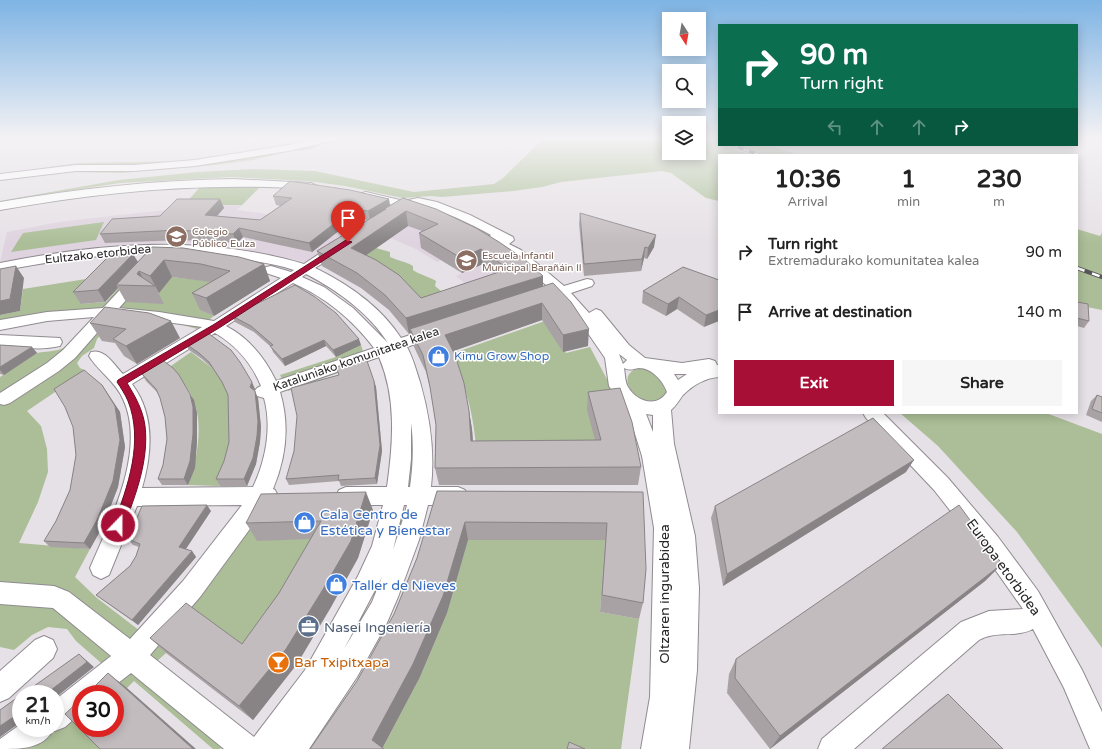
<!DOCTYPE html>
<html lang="en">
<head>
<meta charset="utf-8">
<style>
	:root { --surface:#fff; --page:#f6f6f6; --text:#222; --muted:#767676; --accent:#a80f37 }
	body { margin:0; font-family:"Varela Round",sans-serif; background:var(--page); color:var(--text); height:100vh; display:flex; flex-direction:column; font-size:15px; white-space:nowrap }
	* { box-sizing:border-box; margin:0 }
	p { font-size:13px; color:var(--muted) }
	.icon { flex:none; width:22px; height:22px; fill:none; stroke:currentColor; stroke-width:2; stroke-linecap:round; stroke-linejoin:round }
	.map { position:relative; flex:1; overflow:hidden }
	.drawer { position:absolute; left:718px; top:154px; width:360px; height:260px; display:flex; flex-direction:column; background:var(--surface); border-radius:0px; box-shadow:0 2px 10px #0003 }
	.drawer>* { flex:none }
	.hud { position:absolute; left:718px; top:24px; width:360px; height:122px; border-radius:0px; box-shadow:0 2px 10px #0003; background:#0b6e4f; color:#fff; overflow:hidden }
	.needle { width:26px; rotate:169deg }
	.fabs { position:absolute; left:662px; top:12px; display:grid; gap:8px }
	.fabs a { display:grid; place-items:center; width:44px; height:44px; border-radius:0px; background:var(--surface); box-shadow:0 2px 10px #0003; font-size:20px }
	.speed { position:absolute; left:12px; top:685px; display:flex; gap:8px; font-size:20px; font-weight:700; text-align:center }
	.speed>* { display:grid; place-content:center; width:52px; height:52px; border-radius:50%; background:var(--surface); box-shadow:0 2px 10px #0003; line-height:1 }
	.speed small { font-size:10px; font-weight:400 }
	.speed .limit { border:6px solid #d22; background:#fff; color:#111 }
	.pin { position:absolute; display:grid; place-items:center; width:34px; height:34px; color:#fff; margin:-41px -17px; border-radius:50% 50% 50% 0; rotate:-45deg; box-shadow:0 0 4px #0007 }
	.pin .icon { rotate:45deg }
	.me { position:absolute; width:44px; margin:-22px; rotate:22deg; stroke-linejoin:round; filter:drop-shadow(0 0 3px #0008) }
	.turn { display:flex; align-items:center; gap:14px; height:84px; padding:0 16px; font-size:18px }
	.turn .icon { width:52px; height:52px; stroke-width:2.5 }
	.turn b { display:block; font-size:28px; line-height:34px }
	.lanes { display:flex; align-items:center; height:38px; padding:0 16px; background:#0003; justify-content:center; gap:20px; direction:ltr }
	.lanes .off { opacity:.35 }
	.eta { display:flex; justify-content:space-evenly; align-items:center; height:68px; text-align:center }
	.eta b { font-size:24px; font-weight:700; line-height:28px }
	.primary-button { display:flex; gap:8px; margin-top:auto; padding:8px 16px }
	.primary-button a { flex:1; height:46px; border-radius:0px; background:var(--accent); color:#fff; font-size:16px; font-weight:700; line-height:46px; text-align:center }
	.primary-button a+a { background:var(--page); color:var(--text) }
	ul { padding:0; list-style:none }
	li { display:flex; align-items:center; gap:12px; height:60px; padding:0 16px }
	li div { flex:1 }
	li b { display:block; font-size:15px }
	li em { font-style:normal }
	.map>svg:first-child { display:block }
	.built { fill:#ded3df }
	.green { fill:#abbe97 }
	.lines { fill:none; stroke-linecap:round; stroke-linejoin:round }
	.street-casing { stroke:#908b90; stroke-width:2 }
	.street { fill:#fff; fill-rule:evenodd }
	.rail-far1-casing { stroke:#585558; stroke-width:3 }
	.rail-casing { stroke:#585558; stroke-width:4 }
	.rail-far1 { stroke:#fff; stroke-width:2; stroke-dasharray:6; stroke-linecap:butt }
	.rail { stroke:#fff; stroke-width:2.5; stroke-dasharray:8; stroke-linecap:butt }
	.wall { fill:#a8a2a4; fill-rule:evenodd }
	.shaded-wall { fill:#888486 }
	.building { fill:#c3bcbf; stroke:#888486; fill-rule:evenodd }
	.route { fill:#a80f37; stroke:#6d0a24 }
	.labels { text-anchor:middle; stroke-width:3; stroke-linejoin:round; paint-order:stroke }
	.far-education-label { font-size:10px; fill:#785e54; stroke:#fff; text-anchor:start }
	.street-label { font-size:12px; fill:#282628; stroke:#fff }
	.shop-label { font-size:12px; fill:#366cbe; stroke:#fff; text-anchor:start }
	.near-shop-label { font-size:14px; fill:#366cbe; stroke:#fff; text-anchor:start }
	.near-street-label { font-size:14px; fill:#282628; stroke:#fff }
	.near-service-label { font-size:14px; fill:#4e5e75; stroke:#fff; text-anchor:start }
	.near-food-label { font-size:14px; fill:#c56008; stroke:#fff; text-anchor:start }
</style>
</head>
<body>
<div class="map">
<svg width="1102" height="749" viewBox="0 0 1102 749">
	<rect width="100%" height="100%" fill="#e6e1e6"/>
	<path class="built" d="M242 205 237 210 280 216 356 231 306 262 239 248 202 243 170 242 102 246 50 253 0 263 7 232 59 222 111 216 204 206Z
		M408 226 454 231 509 285 479 295 456 276 462 273 441 260 437 262 416 249 391 238Z"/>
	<path class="green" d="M318 138H345L320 144 317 147 308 150 292 151 253 160 215 165 122 173 68 172 0 174 78 163 180 161 222 156Z
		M544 138H669V153H699V138H702L751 155H719V201L706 198 671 173 662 171 561 182 542 187 513 191 442 197 431 196 403 198 345 186 308 181 230 177 120 183 0 201 119 180 197 172 252 169 315 171 414 192 494 184 503 178Z
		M728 145H768L798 155H755Z
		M201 186 260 187 242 205H184Z
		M104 222 96 240 11 252 23 233Z
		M1077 229 1100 236 1102 233V310L1077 305Z
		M376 248 390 252V257C399 261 404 261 413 266V270C420 275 428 276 436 281L435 286 441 291 447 292 424 314 355 263Z
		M139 265 150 303 172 277 209 281 238 288 201 310 214 316 197 329 170 321 120 314 97 339 94 348 82 356 77 363 80 368 86 371 27 411 41 426 47 449 48 472 38 502 19 543 90 549 75 577 97 598 144 634 233 525 329 538 254 659 166 653 155 663 239 728 220 749H213L134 681 115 700V694H81V728L108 749H4L32 728H55V710L108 669 76 641 67 629 48 627 32 635 14 650 0 647V377L37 353C45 351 53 352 61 349 73 345 88 322 96 313L0 326V315L20 311 23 289 86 279 81 304 106 302Z
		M545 321 566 353 590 347 622 408 603 460H477C475 421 468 390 451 354Z
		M361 345 367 364 338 373 288 391 280 375 336 357Z
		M191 352 212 368 226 388 231 402 228 467 219 486 188 485C197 461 204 424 193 399 188 386 178 377 168 368Z
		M638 368C654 368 665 380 667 395 664 397 660 400 656 401 638 406 613 377 638 368Z
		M900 413H1046L1102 434V648L1017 532 938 446Z
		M468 540H605L600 612 639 619 621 749H382L419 679 447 613Z"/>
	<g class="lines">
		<defs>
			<path id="street" d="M321 138H338L336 140 288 151 195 166 134 171H76L0 180V174L76 165H134L195 160 288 145Z
				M233 179 311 183 317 186 311 189C204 182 106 191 0 210V202C77 189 154 180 233 179Z
				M366 192 404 201 418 198 437 202 470 215 513 237 514 240 509 244 521 250 564 286 587 279 592 280 594 283 592 286 571 293 589 313 596 309 601 311 629 345 645 358 682 363 709 359 715 361 717 365H719V377C705 378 693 385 683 395 679 400 676 406 671 410L674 444 695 536 699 588 697 670 689 749H641L650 697 654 528 642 456 630 418 609 386 605 358 579 320 559 297 553 298 548 297 546 294 548 291 552 290 511 256 487 242 486 239 491 235C469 223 447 212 422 206L424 208 422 211 418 212 362 197 360 195 362 193ZM619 354 627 360 623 364ZM624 368C630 371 633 369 639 368 652 368 663 381 667 392 657 408 637 402 628 387 625 382 625 374 624 368ZM674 374H687L678 380ZM646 414 653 415V432Z
				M339 243 344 244 346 247 344 250 315 268C348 284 381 307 401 338L435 327 441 329 443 332 441 335 407 347C413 358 416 370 420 382 430 417 435 452 431 487H458L465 490 468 496 465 502 458 505H428L419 540 398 597 386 625 357 677 309 749H224L131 673 104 694H81V713L65 727 55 731 53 730C43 749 21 749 0 749V739L21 724V728H55V700L111 656 53 608 0 604V582L54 586 69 592 130 639 183 581 242 505 137 506 109 575 101 579 93 575 90 568C110 521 147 450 123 399 116 382 98 371 89 356L91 352C105 348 114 365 123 374L202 327 159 321 111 317 75 358 59 371 10 403 4 405 0 404V393L47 363 63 350 94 317 47 321 0 330V320L47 312 103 308 133 276 138 275 143 276 145 279 119 308 159 312 214 321 281 278 266 273 264 270 266 267 271 266 291 272 294 270C279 265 263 262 247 260 164 246 82 255 0 271V263C100 243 204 234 304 264L334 244ZM306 274C337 290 369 313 388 343L353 308 324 287 302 277ZM293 283C325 297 353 320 374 348L276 381C265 358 249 338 226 326ZM215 333C236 345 252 364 261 386L257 388 254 392 257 396 264 398C272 427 266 460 253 487L142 488C152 454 155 414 132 384ZM379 357C397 399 393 444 387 487H346L339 490 336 496 339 502 346 505H383L372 546 358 576 305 670 254 737 150 655 200 597 252 526 265 505 275 502 278 496 275 490 273 489C286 458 290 425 280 392ZM411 423C414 444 413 466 410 487H408L411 459ZM404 505H407C403 520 398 535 393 550ZM382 577 372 602 344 649Z
				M0 335 60 338 62 342 60 346C40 351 19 347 0 345Z
				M863 413H883L948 478 998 537 1038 591 1082 670 1102 712V749H1090L1064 688 1033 629C1017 638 996 630 979 640L854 749H818L822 739 961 622 989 611 1023 609 982 551 934 490 866 418Z
				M44 636 53 640 57 649 53 658 9 698 0 702V671L35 640Z"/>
		</defs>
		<use href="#street" class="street-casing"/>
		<use href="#street" class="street"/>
		<defs>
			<path id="rail-far1" d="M711 138 719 141
				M732 145 760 155"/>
			<path id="rail" d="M1077 268 1102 277"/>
		</defs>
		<use href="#rail-far1" class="rail-far1-casing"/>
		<use href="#rail" class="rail-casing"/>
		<use href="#rail-far1" class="rail-far1"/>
		<use href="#rail" class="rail"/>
	</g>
	<path class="wall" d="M273 196 389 199 390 206 403 198 543 286 588 346 563 352 542 320 453 351 469 411 472 429 473 441 595 440 587 410 588 392 641 467 638 485H439L435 468 436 425 432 395 426 372 414 347 411 333 409 334 389 310 361 288 322 266 317 251 368 220 355 218 312 252 243 237 237 243 182 240 105 243 100 234 220 199 224 208 217 216 260 220 281 206 276 205ZM408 226 422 231 419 233 421 248 462 273 483 264 495 274 421 298 366 255Z
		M580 213 654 247 647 259 644 258 641 271 584 276 579 224Z
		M152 247 264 264 270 281 214 316 200 310 192 293 211 282 172 277 159 293 158 292 164 304 126 302 118 288 105 302 81 304 73 292 138 262Z
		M719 280 704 327 677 309 666 316 642 303 643 291Z
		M1077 302 1089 321 1084 328 1077 326Z
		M105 307 180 338 137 364 124 356 115 343 102 341 90 323Z
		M232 316 361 345 336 357 326 346 285 366 273 352 271 347 254 332 235 322Z
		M186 344 255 389 254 391 258 398 261 427 260 442 256 464 247 486H220L216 479 224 461 229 442 228 395 224 386 212 368 202 359 189 350Z
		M0 345 32 347 37 353 4 375 0 374Z
		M161 359 194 400 197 413V441L195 468 188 485H162L158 479 163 465 167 439 165 417 160 398 158 393 146 381 142 374 151 369 149 366Z
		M374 381 376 387 382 451 377 484 341 486 339 481 289 485 286 479Z
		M102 385 120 412 125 447 118 487 103 526 90 549 50 547 44 541 56 521 70 490 76 455 73 427Z
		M1097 395 1102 397V422L1086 415 1091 401Z
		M906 472 723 586 711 518 715 506Z
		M437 491 643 492V603L639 619 600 612 605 540H468L447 613 419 679 310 749 357 681 394 614 417 558Z
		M373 510 358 558 331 607 297 664 253 720 166 653 150 638 242 644 279 593 311 539 257 541 246 523Z
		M211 511 186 549 192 551 196 557 138 625 96 595 130 566 136 556 139 547 133 545 128 539Z
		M1002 564 985 581 770 749 727 693 729 674 736 659Z
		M948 694 1003 749H882L931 707Z
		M21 695V726L18 724 0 737V710Z"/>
	<path class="shaded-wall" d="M220 199 224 208 209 225 205 215Z
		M389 199 390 208 386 209H384L385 211 370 220 368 211Z
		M353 209 355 218 312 252 309 243Z
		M406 211 408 226 355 263 351 248Z
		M239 228 243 237 237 243 233 234Z
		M656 235 654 247 647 259 648 248Z
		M645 247 644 258 641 271 642 259Z
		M481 249 483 264 462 273 461 258Z
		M133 254 140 265 116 285 118 288 105 302 98 290Z
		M164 260 172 277 159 293 150 276Z
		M264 264 270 281 214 316 206 298Z
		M16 266 24 278 20 311 0 315V301Z
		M139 271 147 286 137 274Z
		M543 276V291L410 329 411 333 409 334 406 318Z
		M679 297 677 309 666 316 668 304Z
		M542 303V320L448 353 445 335Z
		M719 310V321L704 327 706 315Z
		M171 321 180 338 137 364 126 346Z
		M589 329 588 346 563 352V335Z
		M359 339 361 345 336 357 333 350Z
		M324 340 326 346 285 366 282 359Z
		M32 347 37 353 4 375 0 370V367Z
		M374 381 376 387 382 451 377 484 375 478Z
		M252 382 255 389 253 393 250 387Z
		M102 385 120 412 125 447 118 487 103 526 90 549 84 543Z
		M255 391 258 398 261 427 260 442 256 464 247 486 244 479Z
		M190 394 194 400 197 413V441L195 468 188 485 184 479Z
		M469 411 472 429 474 459 471 441Z
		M914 460 906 472 723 586 727 574Z
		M366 492 373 510 358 558 331 607 297 664 253 720 239 706Z
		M207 505 211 511 183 553 179 547Z
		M465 522 468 540 447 613 419 679 382 749 372 740Z
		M192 551 196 557 138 625 132 620Z
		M1002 564 985 581 770 749 780 736Z
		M79 654 94 667 55 698V694H46Z
		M108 673 127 688 196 749H193Z
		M12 718 18 722H14L18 724 0 737V726Z"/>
	<path class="building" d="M290 181 350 190 389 199 368 211 353 209 309 243 239 228 233 234 178 230 100 234 112 219 160 216 177 199H220L205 215 260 220 292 198 273 196Z
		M403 198 436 209 476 228 499 242 524 259 543 276 406 318 385 295 357 273 317 251 386 209H384ZM406 211 438 224 419 233 461 258 481 249 508 269 421 298 399 275 376 260 351 248Z
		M580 213 656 235 648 248 645 247 642 259 584 264Z
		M152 247 183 248 239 257 264 264 206 298 192 293 230 271 201 264 164 260 150 276 139 271 137 274 155 286 116 285Z
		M111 254H133L98 290 73 292Z
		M16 266 10 299 0 301V269Z
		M683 267 719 280V310L706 315 679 297 668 304 643 291Z
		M553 283 571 302 589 329 563 335 542 303 445 335 455 355 464 383 469 411 471 441 601 440 588 392 620 388 632 422 641 467 435 468 436 425 430 387 423 355 410 329Z
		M295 285 315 297 336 313 359 339 333 350 324 340 282 359 270 346 273 345 251 326 232 316Z
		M1077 302 1088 304 1089 321 1077 318Z
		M105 307 149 313 171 321 126 346 113 339 126 329 90 323Z
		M208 333 231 350 240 362 252 382 250 387 255 391 258 421 257 436 253 458 244 479H216L224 461 229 442 228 395 222 382 209 362 199 353 186 344Z
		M0 345 32 347 0 367Z
		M366 358 374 381 380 445 375 478 338 480 339 475 286 479 294 451 297 416 291 388 339 375 336 367Z
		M161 359 173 368 179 375 190 394 193 407V434L190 461 184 479H158L163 465 167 439 165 417 160 398 156 389 142 374 152 368 149 366Z
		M84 370 102 385 115 406 120 440 113 481 97 520 84 543 44 541 56 521 70 490 76 455 73 427 65 407 54 389Z
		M1097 395 1102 397V413L1092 409Z
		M873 418 914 460 727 574 715 506Z
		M437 491 643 492 646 569 643 603 602 595 607 523 465 522 443 596 413 664 372 740 384 749H310L357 681 394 614 417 558Z
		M366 492 351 541 322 591 286 649 239 706 150 638 186 603 242 644 279 593 321 521 246 523 261 494Z
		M207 505 179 547 192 551 132 620 96 595 130 566 136 556 140 544 128 539 142 506Z
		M959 505 1002 564 780 736 735 678 736 659Z
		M79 654 87 662 46 694H23Z
		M108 673 193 749H100L65 714 81 699V728H115V694H87Z
		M948 694 1003 749H882Z
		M21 695V722H14V718H12L0 726V710Z
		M569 742 585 749H567Z"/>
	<linearGradient id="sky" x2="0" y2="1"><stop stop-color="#7eb4e4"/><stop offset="0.57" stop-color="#f4f2f4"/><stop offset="1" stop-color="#f4f2f4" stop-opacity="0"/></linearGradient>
	<rect width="1102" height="243" fill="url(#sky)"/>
	<path class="route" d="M346 240 352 242 219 328 127 383C135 396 143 410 145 426 149 459 136 495 124 525L123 529 118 530 114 529 113 525C128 487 144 441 128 401 125 394 121 388 117 382L118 380 213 325Z"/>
	<defs>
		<symbol id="school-disc" viewBox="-11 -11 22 22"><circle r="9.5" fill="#8d6e63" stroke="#fff"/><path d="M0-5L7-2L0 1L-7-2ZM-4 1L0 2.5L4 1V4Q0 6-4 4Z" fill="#fff"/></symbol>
		<symbol id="shop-disc" viewBox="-11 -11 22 22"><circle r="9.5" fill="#3f7fe0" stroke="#fff"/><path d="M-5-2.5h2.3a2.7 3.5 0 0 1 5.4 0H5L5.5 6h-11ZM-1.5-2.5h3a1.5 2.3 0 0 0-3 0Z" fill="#fff"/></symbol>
		<symbol id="office-disc" viewBox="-11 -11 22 22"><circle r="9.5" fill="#5c6f8a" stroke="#fff"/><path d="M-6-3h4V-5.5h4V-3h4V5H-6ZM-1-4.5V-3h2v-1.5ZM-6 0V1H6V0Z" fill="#fff"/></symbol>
		<symbol id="bar-disc" viewBox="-11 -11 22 22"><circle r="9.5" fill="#e8710a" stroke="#fff"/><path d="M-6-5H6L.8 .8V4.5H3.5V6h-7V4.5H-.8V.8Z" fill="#fff"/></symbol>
	</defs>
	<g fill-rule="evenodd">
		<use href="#school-disc" x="164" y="224" width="25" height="25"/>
		<use href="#school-disc" x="454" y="248" width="25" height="25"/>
		<use href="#shop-disc" x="426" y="344" width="25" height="25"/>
		<use href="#shop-disc" x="292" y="510" width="25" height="25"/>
		<use href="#shop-disc" x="324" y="572" width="25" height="25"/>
		<use href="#office-disc" x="296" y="614" width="25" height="25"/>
		<use href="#bar-disc" x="266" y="650" width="25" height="25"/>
	</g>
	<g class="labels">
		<g class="far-education-label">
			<text x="192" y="235">Colegio<tspan x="192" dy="12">Público Eulza</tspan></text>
			<text x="482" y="259">Escuela Infantil<tspan x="482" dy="12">Municipal Barañáin II</tspan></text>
		</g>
		<g class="street-label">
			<text transform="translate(98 254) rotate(-6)" y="4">Eultzako etorbidea</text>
			<text transform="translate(356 359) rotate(-19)" y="4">Kataluniako komunitatea kalea</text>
		</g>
		<g class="shop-label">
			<text x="454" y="360">Kimu Grow Shop</text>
		</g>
		<g class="near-shop-label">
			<text x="320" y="519">Cala Centro de<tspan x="320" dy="16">Estética y Bienestar</tspan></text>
			<text x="352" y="590">Taller de Nieves</text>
		</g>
		<g class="near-street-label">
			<text transform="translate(1004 567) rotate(54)" y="5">Europa etorbidea</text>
			<text transform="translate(664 594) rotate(-90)" y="5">Oltzaren ingurabidea</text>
		</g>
		<g class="near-service-label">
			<text x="324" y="632">Nasei Ingeniería</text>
		</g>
		<g class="near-food-label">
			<text x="294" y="667">Bar Txipitxapa</text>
		</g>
	</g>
</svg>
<div class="fabs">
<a><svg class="needle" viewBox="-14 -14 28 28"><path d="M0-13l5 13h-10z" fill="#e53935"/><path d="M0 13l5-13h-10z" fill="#767676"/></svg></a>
<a><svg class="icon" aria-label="search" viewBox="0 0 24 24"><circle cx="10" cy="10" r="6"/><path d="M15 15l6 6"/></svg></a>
<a><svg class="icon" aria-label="layers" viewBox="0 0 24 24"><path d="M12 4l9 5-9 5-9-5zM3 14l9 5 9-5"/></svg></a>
</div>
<div class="speed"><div>21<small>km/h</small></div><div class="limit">30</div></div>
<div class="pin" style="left:348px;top:242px;background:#d93025"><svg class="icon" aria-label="arrive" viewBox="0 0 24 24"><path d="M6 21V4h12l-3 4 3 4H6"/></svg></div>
<svg class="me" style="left:118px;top:525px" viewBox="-20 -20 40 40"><circle r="17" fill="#a80f37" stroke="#fff" stroke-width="3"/><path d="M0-11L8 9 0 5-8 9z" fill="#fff"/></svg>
<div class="hud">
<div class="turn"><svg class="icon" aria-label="right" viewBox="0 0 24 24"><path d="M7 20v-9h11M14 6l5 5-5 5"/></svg><div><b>90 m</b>Turn right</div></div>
<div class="lanes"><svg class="icon off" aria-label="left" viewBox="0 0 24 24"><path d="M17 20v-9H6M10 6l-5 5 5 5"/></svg><svg class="icon off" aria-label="ahead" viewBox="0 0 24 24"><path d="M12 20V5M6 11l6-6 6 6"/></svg><svg class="icon off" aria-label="ahead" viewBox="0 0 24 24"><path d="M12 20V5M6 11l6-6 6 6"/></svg><svg class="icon" aria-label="right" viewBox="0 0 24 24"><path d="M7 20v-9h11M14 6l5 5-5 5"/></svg></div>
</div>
<section class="drawer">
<div class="eta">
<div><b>10:36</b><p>Arrival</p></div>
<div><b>1</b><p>min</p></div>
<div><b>230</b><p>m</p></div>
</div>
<ul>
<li><svg class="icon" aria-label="right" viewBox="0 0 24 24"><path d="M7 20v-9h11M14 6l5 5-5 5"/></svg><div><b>Turn right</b><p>Extremadurako komunitatea kalea</p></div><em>90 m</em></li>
<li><svg class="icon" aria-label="arrive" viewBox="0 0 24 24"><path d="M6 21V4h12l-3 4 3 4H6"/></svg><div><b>Arrive at destination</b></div><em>140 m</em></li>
</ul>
<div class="primary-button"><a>Exit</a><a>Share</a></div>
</section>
</div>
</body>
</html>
